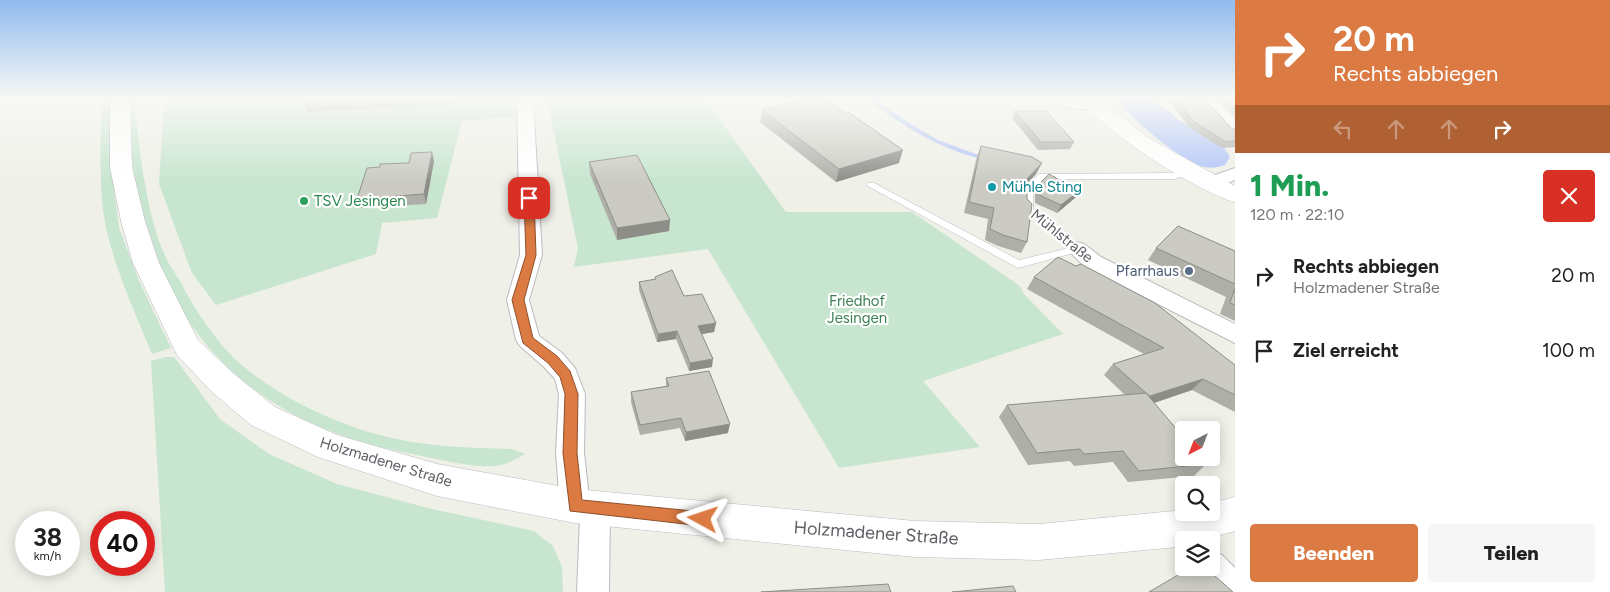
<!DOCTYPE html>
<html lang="de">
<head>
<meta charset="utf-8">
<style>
	:root { --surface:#fff; --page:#f6f6f6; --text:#222; --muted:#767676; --accent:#db7a42 }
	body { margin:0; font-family:Figtree,sans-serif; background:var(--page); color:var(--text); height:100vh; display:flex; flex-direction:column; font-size:19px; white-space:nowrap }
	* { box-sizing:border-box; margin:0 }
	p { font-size:16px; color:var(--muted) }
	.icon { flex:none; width:28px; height:28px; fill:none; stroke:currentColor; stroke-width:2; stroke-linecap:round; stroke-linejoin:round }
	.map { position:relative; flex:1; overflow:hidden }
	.panel { display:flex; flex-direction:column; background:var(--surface); width:375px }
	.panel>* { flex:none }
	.banner { background:#db7a42; color:#fff; overflow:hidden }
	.needle { width:32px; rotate:222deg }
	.buttons { position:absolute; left:1175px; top:421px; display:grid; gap:10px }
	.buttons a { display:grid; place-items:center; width:45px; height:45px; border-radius:5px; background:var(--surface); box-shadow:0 2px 12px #0003; font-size:25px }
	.speed { position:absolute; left:15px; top:511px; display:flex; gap:10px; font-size:25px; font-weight:700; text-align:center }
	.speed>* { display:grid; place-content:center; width:65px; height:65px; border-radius:50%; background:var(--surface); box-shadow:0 2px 12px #0003; line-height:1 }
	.speed small { font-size:12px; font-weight:400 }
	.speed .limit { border:8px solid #d22; background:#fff; color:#111 }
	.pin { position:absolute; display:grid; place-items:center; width:42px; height:42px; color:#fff; margin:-21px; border-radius:10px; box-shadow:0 2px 8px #0006 }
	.me { position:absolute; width:55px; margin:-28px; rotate:275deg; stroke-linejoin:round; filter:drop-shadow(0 0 4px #0008) }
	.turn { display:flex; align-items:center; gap:18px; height:105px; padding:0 15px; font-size:22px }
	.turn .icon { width:65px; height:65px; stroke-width:2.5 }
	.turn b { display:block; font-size:35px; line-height:42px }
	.lanes { display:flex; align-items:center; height:48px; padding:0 15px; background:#0003; justify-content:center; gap:25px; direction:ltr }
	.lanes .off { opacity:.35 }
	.round { display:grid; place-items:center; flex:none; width:52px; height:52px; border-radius:5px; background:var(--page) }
	.overview { display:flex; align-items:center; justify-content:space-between; height:85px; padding:0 15px }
	h1 { font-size:30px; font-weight:800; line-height:38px; color:#1e9e55 }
	.cta { display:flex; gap:10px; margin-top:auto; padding:10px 15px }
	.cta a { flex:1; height:58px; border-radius:5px; background:var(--accent); color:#fff; font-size:20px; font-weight:800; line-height:58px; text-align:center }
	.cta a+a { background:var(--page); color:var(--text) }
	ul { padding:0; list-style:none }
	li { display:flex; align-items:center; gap:15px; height:75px; padding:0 15px }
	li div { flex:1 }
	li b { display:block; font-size:19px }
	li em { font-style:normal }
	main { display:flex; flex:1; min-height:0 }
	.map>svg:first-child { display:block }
	.green { fill:#c7e5cf }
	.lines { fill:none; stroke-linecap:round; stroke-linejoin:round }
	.stream { fill:#afc4f8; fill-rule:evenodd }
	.river { fill:#afc4f8; fill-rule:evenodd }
	.service-casing { stroke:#babac0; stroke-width:1 }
	.minor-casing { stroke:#babac0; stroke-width:2 }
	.tertiary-casing { stroke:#babac0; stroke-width:1 }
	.secondary-casing { stroke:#bbbbc2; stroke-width:1 }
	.service { fill:#fff; fill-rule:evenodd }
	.minor { fill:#fff; fill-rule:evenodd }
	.tertiary { fill:#fff; fill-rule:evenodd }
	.secondary { fill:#fff; fill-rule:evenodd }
	.wall { fill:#afafa9 }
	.shaded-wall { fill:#8e8e89 }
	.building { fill:#cbcbc4; stroke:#8e8e89 }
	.route { fill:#db7a42; stroke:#8e4f2b }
	.culture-dot { fill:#0f9aa8; stroke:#fff; stroke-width:2 }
	.leisure-dot { fill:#2e9e5b; stroke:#fff; stroke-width:2 }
	.service-dot { fill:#5c6f8a; stroke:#fff; stroke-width:2 }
	.labels { text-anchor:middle; stroke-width:4.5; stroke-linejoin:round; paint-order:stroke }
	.culture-label { font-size:15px; fill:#0d838f; stroke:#fff; text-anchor:start }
	.leisure-label { font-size:15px; fill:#27864d; stroke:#fff; text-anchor:start }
	.street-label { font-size:15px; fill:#5f6066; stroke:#fff }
	.service-label { font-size:15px; fill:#4e5e75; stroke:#fff; text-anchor:end }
	.park-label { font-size:15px; fill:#3d8053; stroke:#fff }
	.near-street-label { font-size:18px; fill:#5f6066; stroke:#fff }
</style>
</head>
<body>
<main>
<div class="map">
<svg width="1235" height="592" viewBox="0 0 1235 592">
	<rect width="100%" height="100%" fill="#eff0e8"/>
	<path class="green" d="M101 99H110V157L119 228 140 283 171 348 152 354C136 315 117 274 107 232 98 195 101 138 101 99Z
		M128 99H135C138 144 146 210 163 251 167 262 174 272 180 281 193 307 210 332 229 353 267 392 335 425 388 437 428 447 471 448 512 449L525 454C518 458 511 462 504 464 484 472 430 457 407 453 216 416 131 287 128 99Z
		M167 99H521L523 117 462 121 437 218 382 223 376 254 216 305 192 273 159 184 164 103Z
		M547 99H705L786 212H912L1020 286 1023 293 1063 334 923 381 980 447 839 468 708 249 574 267 578 248Z
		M1139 99H1149L1188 130 1176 132Z
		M166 357H174L220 419 269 454 337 484 432 509 534 531 553 546 562 567 563 592H165L151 361Z"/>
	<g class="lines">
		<path class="stream" d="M867 99H874L912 125 938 140 984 157 981 159C947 150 918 135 889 115 882 110 873 105 867 99Z"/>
		<path class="river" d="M1117 99H1154L1179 120 1225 149 1230 157 1225 165C1215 168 1208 169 1198 165 1176 156 1131 119 1117 99Z"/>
		<defs>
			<path id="service" d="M1189 168 1194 171 1192 173 1175 179H1044L1033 191V209L1082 249 1081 251 1018 268 866 185 868 183H874L1019 260 1069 248 1023 210V190L1039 174 1174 173Z"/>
			<path id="minor" d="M517 99H533L542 255 529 300 539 336 562 353 575 368 585 394 584 453 589 498 595 495 606 499 610 509 609 592H577L580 518 575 520 564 516 560 506 556 453 559 394 555 379 544 367 520 346 516 340 507 300 520 255Z
				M1043 99H1081L1102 103 1104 106C1099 114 1048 106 1043 99Z
				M1198 99H1215L1235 120V135L1229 134Z
				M1235 168V180L1211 189 1204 187 1202 183 1204 179Z
				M1077 242 1084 244 1101 257 1235 324V343L1085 267 1067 249 1070 244Z
				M1211 551 1222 555 1235 568V592H1213L1200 577 1196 568H1211Z"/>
			<path id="tertiary" d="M110 99H130L132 167 145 221 159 263 198 340 234 374 275 407 337 435 437 464 575 489 915 521 1039 524 1184 510V512H1211V503L1235 497V531L1202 540H1184V545L1178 547 1039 560 915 557 575 523 437 496 318 457 251 425 212 392 177 355 133 263 121 221 110 167Z"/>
			<path id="secondary" d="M1079 99H1100L1147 137 1235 186V202C1199 193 1101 130 1079 99Z"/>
		</defs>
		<use href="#service" class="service-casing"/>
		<use href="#minor" class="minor-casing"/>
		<use href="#tertiary" class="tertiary-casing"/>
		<use href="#secondary" class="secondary-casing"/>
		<use href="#service" class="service"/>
		<use href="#minor" class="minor"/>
		<use href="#tertiary" class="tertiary"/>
		<use href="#secondary" class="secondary"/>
	</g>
	<path class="wall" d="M302 99H458L457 104 307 112Z
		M1167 99H1205L1232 129H1235V147L1222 148 1189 127Z
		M1217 99H1235V117Z
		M762 110 845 113 899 163 836 182 760 122Z
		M1015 111 1074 142 1070 149 1038 150 1012 118Z
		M981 146 1036 174 1027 184V242L1021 253 998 246 985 240 988 219 964 213 977 156Z
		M434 161 426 204 360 208 357 199 380 167Z
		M589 162 670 220 669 231 617 240 590 174Z
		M1039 184 1079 191 1075 198 1057 213 1035 203V192Z
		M1156 248 1235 251V321L1220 314 1226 297 1148 260Z
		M655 277 684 296 716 323 714 332 701 334 712 367 689 371 676 339 657 342 639 290V282L655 280Z
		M1034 277 1235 365V412L1192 390 1154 403 1206 464 1194 476 1128 482 1113 462 1074 466 1070 461 1028 465 999 417 1007 405 1125 395 1104 375 1113 364 1144 354 1027 289Z
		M666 378 728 433 685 441 680 428 640 435 631 402V392L666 386Z"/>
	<path class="shaded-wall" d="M903 150 899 163 836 182 839 169Z
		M432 152 434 161 426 204 424 194Z
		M1042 163 1036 174 1021 190 1027 179Z
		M1079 191 1075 198 1057 213 1061 205Z
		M670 220 669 231 617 240V228Z
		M716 323 714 332 697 335 698 326Z
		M677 331 676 339 657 342 658 334Z
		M713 359 712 367 689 371 690 363Z
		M1203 379 1192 390 1139 408 1150 396Z
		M730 424 728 433 685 441 686 432Z"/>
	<path class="building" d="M805 99H826L845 113 848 112 903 150 839 169 762 110Z
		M1176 99H1205L1232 129H1235V141L1226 142 1193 121Z
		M1227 99H1235V107Z
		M1015 111H1046L1074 142H1041Z
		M981 146 1032 157 1042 163 1027 179V199L1032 204 1027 242 1003 235 990 229 994 208 969 202Z
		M432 152 424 194 357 199 367 168 380 167V164L409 163 411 153Z
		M637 155 670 220 617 228 589 162Z
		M1049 174 1079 191 1061 205 1039 195V184Z
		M1178 226 1235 251V284L1156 248Z
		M1058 257 1076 266 1081 264 1155 303 1235 365V395L1203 379 1150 396 1146 393 1184 438V458H1200L1206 464 1139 471 1123 451 1084 454 1080 449 1037 453 1007 405 1146 393 1113 364 1164 348 1034 277Z
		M672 270 684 296 702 294 716 323 698 326 713 359 690 363 677 331 658 334 639 282 656 279 655 277Z
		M1235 288V305L1230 303Z
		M709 371 730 424 686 432 681 418 640 425 631 392 669 386 666 378Z
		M1190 568H1206L1233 592H1149Z
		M888 584 891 592H761Z
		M1013 586 1016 592H952Z"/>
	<linearGradient id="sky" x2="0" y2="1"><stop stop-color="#91baee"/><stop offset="0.54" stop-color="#f8f8f5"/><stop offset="1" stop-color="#f8f8f5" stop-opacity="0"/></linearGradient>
	<rect width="1235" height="182" fill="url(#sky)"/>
	<path class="route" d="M529 195 534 198 536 255 524 300 533 338 557 356 570 371 578 394 577 453 582 500 703 512 708 514 710 519 708 524 703 526 570 511 563 453 565 394 560 377 548 363 523 343 512 300 526 255 524 198Z"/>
	<circle class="culture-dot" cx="992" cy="187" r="5"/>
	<circle class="leisure-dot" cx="304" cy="201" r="5"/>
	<circle class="service-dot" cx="1189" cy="271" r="5"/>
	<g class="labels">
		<g class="culture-label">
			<text x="1002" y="192">Mühle Sting</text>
		</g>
		<g class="leisure-label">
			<text x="314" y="206">TSV Jesingen</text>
		</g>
		<g class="street-label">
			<text transform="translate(1062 236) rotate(39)" y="5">Mühlstraße</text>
			<text transform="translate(386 462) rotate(17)" y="5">Holzmadener Straße</text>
		</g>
		<g class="service-label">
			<text x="1179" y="276">Pfarrhaus</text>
		</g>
		<g class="park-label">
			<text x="857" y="306">Friedhof<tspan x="857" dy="17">Jesingen</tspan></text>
		</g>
		<g class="near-street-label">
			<text transform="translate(876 533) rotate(4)" y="6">Holzmadener Straße</text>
		</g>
	</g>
</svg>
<div class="buttons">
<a><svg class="needle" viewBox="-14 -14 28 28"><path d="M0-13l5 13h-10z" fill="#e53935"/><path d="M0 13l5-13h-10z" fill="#767676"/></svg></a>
<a><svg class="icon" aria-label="search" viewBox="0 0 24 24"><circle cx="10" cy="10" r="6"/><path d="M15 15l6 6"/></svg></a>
<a><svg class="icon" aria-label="layers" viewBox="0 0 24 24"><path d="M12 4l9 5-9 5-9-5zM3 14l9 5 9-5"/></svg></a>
</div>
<div class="speed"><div>38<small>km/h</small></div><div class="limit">40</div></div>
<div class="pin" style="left:529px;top:198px;background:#d93025"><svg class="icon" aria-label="arrive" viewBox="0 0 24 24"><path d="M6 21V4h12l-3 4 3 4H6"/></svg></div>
<svg class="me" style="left:703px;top:519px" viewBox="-20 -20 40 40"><path d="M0-17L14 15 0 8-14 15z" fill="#db7a42" stroke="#fff" stroke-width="4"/></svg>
</div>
<section class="panel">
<div class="banner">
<div class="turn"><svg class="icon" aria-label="right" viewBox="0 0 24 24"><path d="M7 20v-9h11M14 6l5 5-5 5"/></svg><div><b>20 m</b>Rechts abbiegen</div></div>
<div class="lanes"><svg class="icon off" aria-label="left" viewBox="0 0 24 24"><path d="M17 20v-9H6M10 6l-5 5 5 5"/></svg><svg class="icon off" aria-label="ahead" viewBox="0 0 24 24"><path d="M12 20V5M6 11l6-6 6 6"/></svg><svg class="icon off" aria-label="ahead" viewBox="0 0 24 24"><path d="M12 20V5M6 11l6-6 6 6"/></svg><svg class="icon" aria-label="right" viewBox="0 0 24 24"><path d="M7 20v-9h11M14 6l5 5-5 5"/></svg></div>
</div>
<div class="overview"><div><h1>1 Min.</h1><p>120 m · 22:10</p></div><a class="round" style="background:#d93025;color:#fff"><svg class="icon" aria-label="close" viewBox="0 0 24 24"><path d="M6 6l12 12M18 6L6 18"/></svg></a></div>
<ul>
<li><svg class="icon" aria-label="right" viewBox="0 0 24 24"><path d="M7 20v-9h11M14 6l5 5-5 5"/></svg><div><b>Rechts abbiegen</b><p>Holzmadener Straße</p></div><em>20 m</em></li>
<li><svg class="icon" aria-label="arrive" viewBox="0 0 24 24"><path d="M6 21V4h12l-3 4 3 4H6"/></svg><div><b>Ziel erreicht</b></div><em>100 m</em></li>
</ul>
<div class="cta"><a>Beenden</a><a>Teilen</a></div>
</section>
</main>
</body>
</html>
